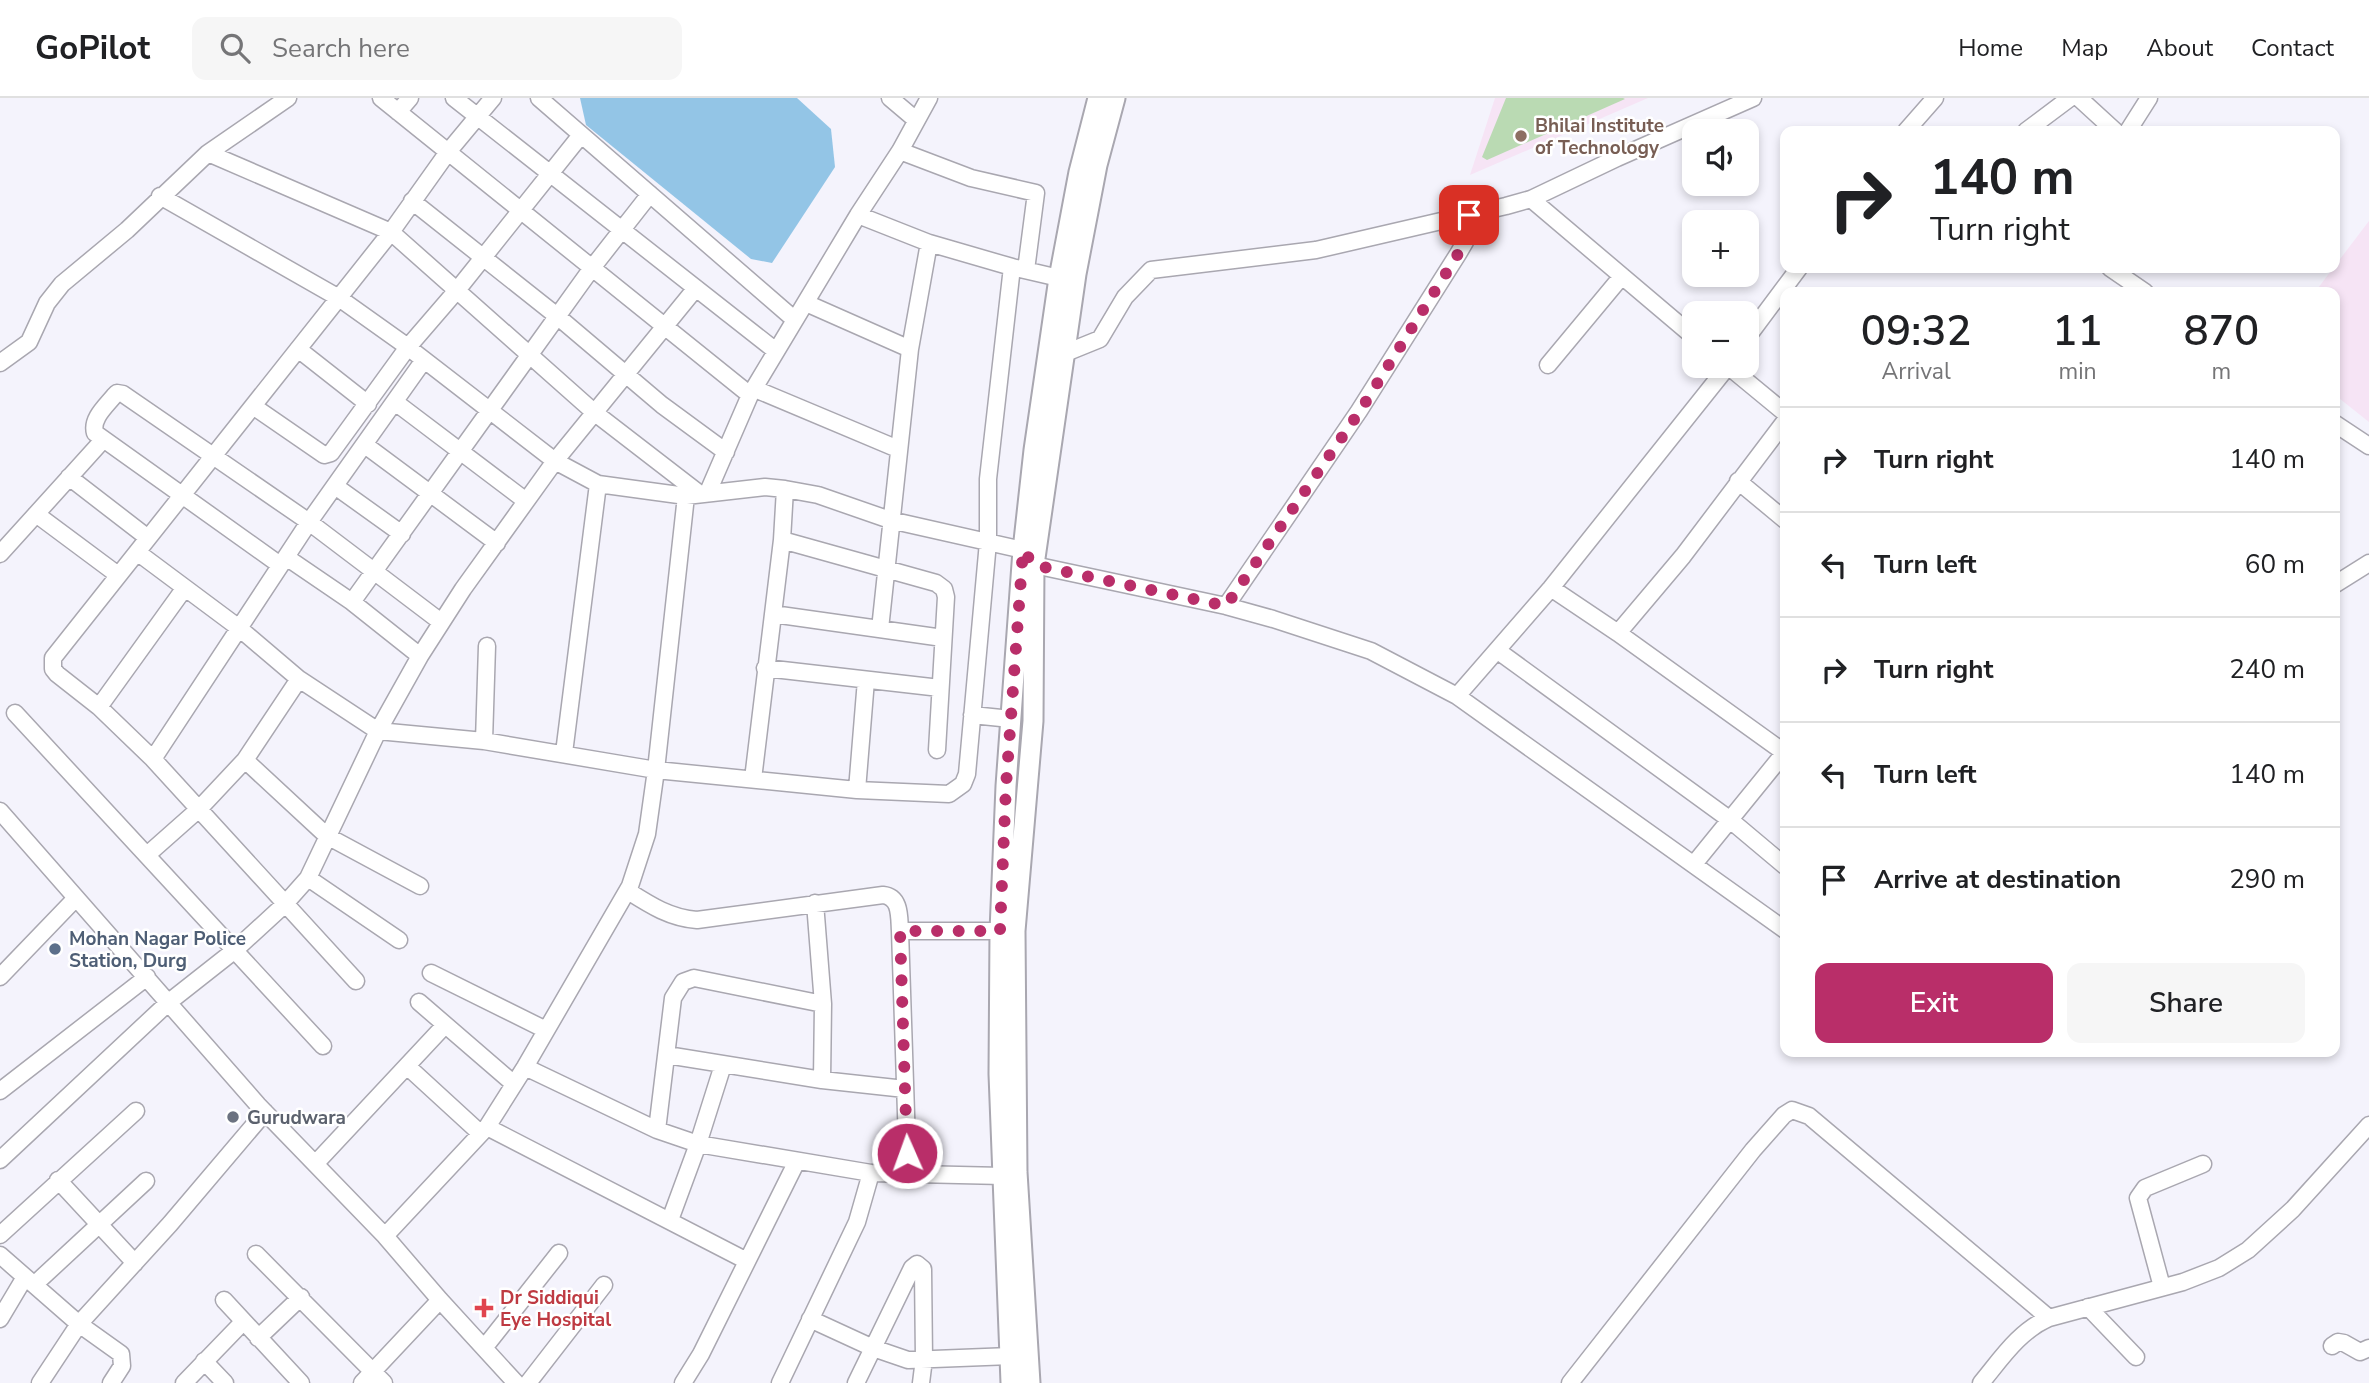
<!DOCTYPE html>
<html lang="en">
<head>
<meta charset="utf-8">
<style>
	:root { --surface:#fff; --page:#f6f6f6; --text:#202124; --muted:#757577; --line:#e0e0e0; --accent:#b92e69 }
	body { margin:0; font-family:"Nunito Sans",sans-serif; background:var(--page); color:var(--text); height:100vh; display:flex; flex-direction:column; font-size:26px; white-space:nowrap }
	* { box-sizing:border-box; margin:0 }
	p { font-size:23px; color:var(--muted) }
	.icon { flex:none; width:38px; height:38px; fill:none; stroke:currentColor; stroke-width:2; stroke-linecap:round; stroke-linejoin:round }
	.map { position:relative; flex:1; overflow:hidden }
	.side { position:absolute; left:1780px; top:189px; width:560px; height:770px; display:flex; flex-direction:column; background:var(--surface); border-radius:14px; box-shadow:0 4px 10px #0003 }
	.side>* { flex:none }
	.hud { position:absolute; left:1780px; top:28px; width:560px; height:147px; border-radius:14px; box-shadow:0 4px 10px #0003; background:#fff; color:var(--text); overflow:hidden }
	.controls { position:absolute; left:1682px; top:21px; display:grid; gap:14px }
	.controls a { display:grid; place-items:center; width:77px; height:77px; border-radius:14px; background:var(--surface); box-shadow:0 4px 10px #0003; font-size:35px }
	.pin { position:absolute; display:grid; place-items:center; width:60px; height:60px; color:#fff; margin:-30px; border-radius:14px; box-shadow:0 4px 10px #0006 }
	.me { position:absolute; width:77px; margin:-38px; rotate:358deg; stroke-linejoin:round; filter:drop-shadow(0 0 5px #0008) }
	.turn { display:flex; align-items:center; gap:24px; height:147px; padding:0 35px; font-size:32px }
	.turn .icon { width:91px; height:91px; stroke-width:2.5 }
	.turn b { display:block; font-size:49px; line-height:60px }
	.eta { display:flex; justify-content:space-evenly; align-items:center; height:119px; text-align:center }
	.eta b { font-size:42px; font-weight:600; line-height:49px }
	.primary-button { display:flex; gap:14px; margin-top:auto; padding:14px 35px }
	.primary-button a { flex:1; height:80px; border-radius:14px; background:var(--accent); color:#fff; font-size:28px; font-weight:600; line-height:80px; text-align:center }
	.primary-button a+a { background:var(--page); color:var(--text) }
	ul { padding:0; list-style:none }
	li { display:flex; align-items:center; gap:21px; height:105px; padding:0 35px; border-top:2px solid var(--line) }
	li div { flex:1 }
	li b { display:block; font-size:26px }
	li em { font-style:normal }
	header { display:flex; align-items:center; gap:42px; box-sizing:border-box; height:98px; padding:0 35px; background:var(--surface); border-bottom:2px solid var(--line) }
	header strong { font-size:33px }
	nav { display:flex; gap:38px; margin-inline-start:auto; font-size:24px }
	.search { width:490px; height:63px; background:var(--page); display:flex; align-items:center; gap:18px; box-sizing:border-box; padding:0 24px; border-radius:14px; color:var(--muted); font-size:26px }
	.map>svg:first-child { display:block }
	.education { fill:#f6e4f5 }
	.green { fill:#badab3 }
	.water { fill:#93c5e6 }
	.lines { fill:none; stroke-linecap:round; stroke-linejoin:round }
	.minor-casing { stroke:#a9a7b0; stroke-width:19 }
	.major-casing { stroke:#a9a7b0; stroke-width:23 }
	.minor { stroke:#fff; stroke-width:16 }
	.major { stroke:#fff; stroke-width:19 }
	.route { stroke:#b92e69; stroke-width:12; stroke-dasharray:0 21.6 }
	.education-dot { fill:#8d6e63; stroke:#fff; stroke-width:2.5 }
	.service-dot { fill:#5c6f8a; stroke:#fff; stroke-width:2.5 }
	.worship-dot { fill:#6b7280; stroke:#fff; stroke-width:2.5 }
	.health-dot { fill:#e0444e; stroke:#fff; stroke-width:2.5 }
	.labels { text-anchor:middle; stroke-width:5; stroke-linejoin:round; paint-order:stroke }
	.education-label { font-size:19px; font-weight:bold; fill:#785e54; stroke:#fff; text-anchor:start }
	.service-label { font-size:19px; font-weight:bold; fill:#4e5e75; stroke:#fff; text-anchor:start }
	.worship-label { font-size:19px; font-weight:bold; fill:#5b616d; stroke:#fff; text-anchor:start }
	.health-label { font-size:19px; font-weight:bold; fill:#be3a42; stroke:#fff; text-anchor:start }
</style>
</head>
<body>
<header>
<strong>GoPilot</strong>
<div class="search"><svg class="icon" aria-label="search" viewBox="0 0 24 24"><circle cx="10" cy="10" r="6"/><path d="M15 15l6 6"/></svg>Search here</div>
<nav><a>Home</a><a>Map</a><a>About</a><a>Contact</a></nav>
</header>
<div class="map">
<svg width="2369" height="1285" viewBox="0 0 2369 1285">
	<rect width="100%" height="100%" fill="#f4f3fc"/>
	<path class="education" d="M1495 0H1648L1470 77Z
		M2369 123V324L2335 297 2334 194H2315Z"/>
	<path class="green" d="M1506 0H1623L1625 1 1487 62 1482 59Z"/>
	<path class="water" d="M580 0H797L831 31 835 69 772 165 751 161 586 27Z"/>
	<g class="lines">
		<defs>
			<path id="minor" d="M381 0 750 297
				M454 0 776 253
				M539 0 795 222
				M890 0 916 22
				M2079 0 2115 33
				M398 14 410 0
				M1906 33 1935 0
				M2026 33 2070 0
				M2128 33 2149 0
				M900 53 971 80 1036 95 1026 172
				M208 55 391 134 595 315 700 396
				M160 98 339 200 405 247 555 363 598 386 686 398 765 389 785 391 818 397 890 422 1023 452 1034 467 1226 508 1273 521 1371 553 1457 598 1785 832
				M1531 101 1694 239
				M412 103 557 218 662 307 726 354
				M858 117 929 145 1012 169
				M2110 170 2145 194
				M806 205 910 251
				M1746 241 1799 170
				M298 251 368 306
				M1063 256 1100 241 1125 199 1151 172 1316 152 1506 108 1531 101 1617 60 1753 0
				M0 265 29 244 47 205 62 186 127 132 208 55 288 0
				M1548 267 1622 178
				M755 291 898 351
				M395 304 526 403
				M253 308 324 357 331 355 408 249 458 191 581 37
				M2334 325 2369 348
				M365 347 497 445
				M69 379 148 440
				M1738 383 1785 422
				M335 388 402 436
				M708 394 750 297 858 117 900 53 929 0
				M36 416 118 477
				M782 442 936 485 944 491 946 499 937 652
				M137 454 239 530 299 581 378 633 484 643 656 672 857 692 949 696 963 686 967 676 988 444V381L1012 169 1059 180
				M0 456 103 342
				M286 459 352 504 420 558
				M280 467 95 335C91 321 105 309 114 298L117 295 123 296 309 424 441 524
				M2334 487 2369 465
				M1551 490 1618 535 1785 655
				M352 504 592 170 650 96
				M1226 508 1359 313 1458 156 1465 144 1469 117
				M773 516 943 540
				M880 531 910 251 929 145
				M1618 535 1683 458 1785 323
				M1498 553 1729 721 1785 768
				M765 570 940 590
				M299 581 245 662 327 738 420 788
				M1457 598 1551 490 1728 268 1785 315
				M99 609 184 491
				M15 615 323 948
				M972 617 1011 621
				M484 643 487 548
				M564 655 598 386
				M153 661 309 424 424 262
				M753 681 782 442 785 391
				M857 692 866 582
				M0 713 258 1007 385 1138 440 1202 516 1285
				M147 757 199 711 245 662
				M1694 766 1785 654
				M308 780 399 842
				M628 793C650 807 670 820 697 822L883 797C901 799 899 819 900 833L908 1076
				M815 805 823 906 822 982
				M900 833H1000
				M431 875 546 932
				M0 879 76 800
				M356 883 153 661 99 609 57 576 53 571V560L391 134 448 54 493 0
				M419 904 514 986
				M667 957 822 982 905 991
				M408 969 480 1035
				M525 969 657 1032 698 1046 871 1075 1003 1078
				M0 993 147 879
				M487 1029 747 1163
				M657 1032 673 900 683 884 694 880 823 906
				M0 1062 169 904 235 852 284 807 308 780 378 633 420 558 463 491 555 363 696 190
				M316 1065 445 927
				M58 1082 135 1165
				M670 1122 698 1046 723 967
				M0 1137 136 1013
				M385 1138 487 1029 525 969 630 788 647 736 656 672 686 398
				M256 1156 384 1285
				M0 1157 79 1226 121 1256 122 1268 111 1285
				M35 1186 146 1083
				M2162 1189 2138 1100 2145 1090 2203 1066
				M224 1202 301 1285
				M2088 1209 2136 1259
				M0 1221 25 1179
				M810 1221 873 1250 908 1262 1011 1258
				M258 1240 301 1199
				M2332 1248 2338 1244 2344 1245 2360 1254 2369 1250
				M484 1250 559 1155
				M204 1263 225 1285
				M40 1285 79 1226 170 1126 265 1014
				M184 1285 243 1224
				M362 1285 440 1202
				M528 1285 604 1187
				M683 1285 701 1256 797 1063
				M780 1285 857 1124 871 1075
				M856 1285 912 1170 917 1166 923 1171 924 1261 921 1285
				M1570 1285 1753 1052 1784 1017 1792 1012 1809 1018 2049 1220
				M1981 1285C2001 1261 2019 1233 2049 1220L2183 1184 2219 1170 2248 1152 2293 1111 2369 1027"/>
			<path id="major" d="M1011 1285 999 976 1000 833 1006 688 1023 452 1034 352 1059 180 1079 74 1098 0
				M1030 1285 1017 1074 1015 833 1033 623 1034 467 1076 176 1097 67 1115 0"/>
		</defs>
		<use href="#minor" class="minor-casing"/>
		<use href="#major" class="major-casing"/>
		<use href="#minor" class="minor"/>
		<use href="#major" class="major"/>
	</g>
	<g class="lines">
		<path class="route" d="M907 1055 900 833H1000L1006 688 1023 452 1034 467 1226 508 1360 313 1458 156 1465 144 1469 117"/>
	</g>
	<circle class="education-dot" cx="1521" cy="38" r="7"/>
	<circle class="service-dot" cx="55" cy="851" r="7"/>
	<circle class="worship-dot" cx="233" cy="1019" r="7"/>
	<path class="health-dot" d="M480.5 1199.5h7v7h7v7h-7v7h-7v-7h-7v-7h7z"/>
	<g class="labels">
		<g class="education-label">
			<text x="1535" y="34">Bhilai Institute<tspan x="1535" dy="22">of Technology</tspan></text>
		</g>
		<g class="service-label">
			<text x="69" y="847">Mohan Nagar Police<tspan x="69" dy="22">Station, Durg</tspan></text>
		</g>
		<g class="worship-label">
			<text x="247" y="1026">Gurudwara</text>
		</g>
		<g class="health-label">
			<text x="500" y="1206">Dr Siddiqui<tspan x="500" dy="22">Eye Hospital</tspan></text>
		</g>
	</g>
</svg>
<div class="controls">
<a><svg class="icon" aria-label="sound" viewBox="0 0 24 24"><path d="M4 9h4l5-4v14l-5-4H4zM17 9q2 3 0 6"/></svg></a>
<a>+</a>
<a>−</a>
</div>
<div class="pin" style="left:1469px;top:117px;background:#d93025"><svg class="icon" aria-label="arrive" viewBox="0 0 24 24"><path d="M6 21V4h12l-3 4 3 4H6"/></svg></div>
<svg class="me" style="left:907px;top:1055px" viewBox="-20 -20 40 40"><circle r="17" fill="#b92e69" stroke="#fff" stroke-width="3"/><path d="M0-11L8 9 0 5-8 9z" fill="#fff"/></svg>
<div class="hud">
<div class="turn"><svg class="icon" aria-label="right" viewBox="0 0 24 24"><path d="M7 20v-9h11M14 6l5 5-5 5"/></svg><div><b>140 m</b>Turn right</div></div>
</div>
<section class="side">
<div class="eta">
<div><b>09:32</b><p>Arrival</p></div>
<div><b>11</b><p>min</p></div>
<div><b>870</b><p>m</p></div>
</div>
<ul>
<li><svg class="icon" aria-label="right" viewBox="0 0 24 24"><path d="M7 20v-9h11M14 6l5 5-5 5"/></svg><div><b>Turn right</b></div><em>140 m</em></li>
<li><svg class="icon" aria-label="left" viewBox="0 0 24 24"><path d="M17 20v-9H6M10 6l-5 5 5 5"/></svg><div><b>Turn left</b></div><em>60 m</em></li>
<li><svg class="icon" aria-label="right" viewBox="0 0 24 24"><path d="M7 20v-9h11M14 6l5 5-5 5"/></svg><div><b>Turn right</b></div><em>240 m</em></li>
<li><svg class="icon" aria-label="left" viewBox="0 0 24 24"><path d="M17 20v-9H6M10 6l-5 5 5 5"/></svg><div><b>Turn left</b></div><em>140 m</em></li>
<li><svg class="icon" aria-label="arrive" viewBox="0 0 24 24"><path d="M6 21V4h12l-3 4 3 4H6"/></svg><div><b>Arrive at destination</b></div><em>290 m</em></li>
</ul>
<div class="primary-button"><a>Exit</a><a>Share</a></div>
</section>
</div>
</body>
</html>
